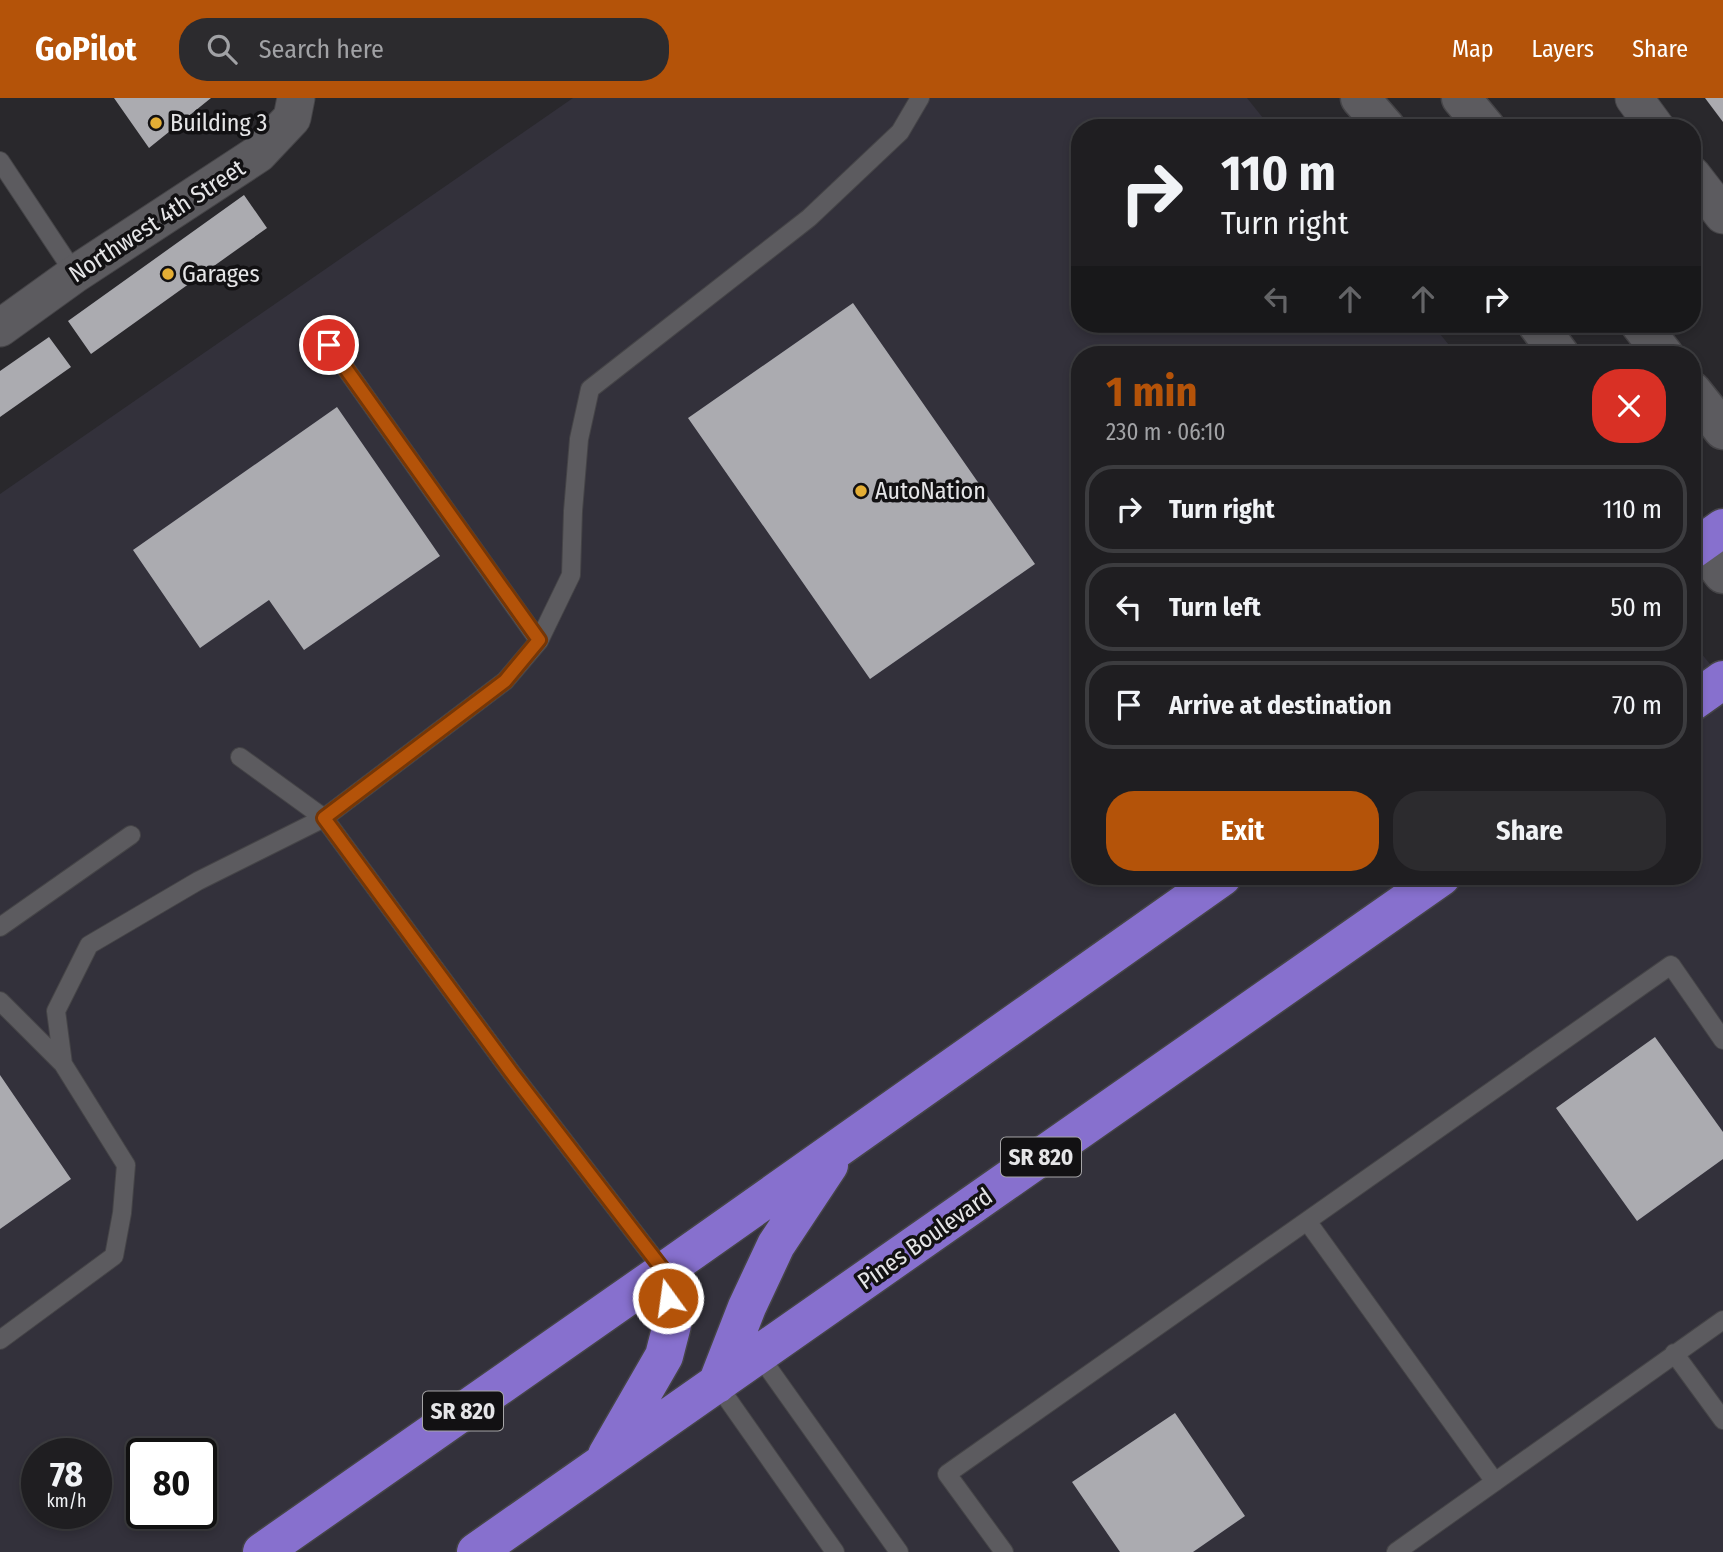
<!DOCTYPE html>
<html lang="en">
<head>
<meta charset="utf-8">
<style>
	:root { --surface:#1f1e21; --page:#2c2b2e; --text:#f1f3f6; --muted:#a1a2a5; --line:#3c3c3f; --accent:#b45309 }
	body { margin:0; font-family:"Fira Sans Condensed",sans-serif; background:var(--page); color:var(--text); height:100vh; display:flex; flex-direction:column; font-size:26px; white-space:nowrap }
	* { box-sizing:border-box; margin:0 }
	p { font-size:23px; color:var(--muted) }
	.icon { flex:none; width:38px; height:38px; fill:none; stroke:currentColor; stroke-width:2; stroke-linecap:round; stroke-linejoin:round }
	.map { position:relative; flex:1; overflow:hidden }
	.panel { position:absolute; left:1071px; top:248px; width:630px; height:539px; display:flex; flex-direction:column; background:var(--surface); border-radius:28px; box-shadow:0 4px 10px #0003,0 0 0 2px var(--line) }
	.panel>* { flex:none }
	.banner { position:absolute; left:1071px; top:21px; width:630px; height:214px; border-radius:28px; box-shadow:0 4px 10px #0003,0 0 0 2px var(--line); background:#1f1e21; color:var(--text); overflow:hidden }
	.speed { position:absolute; left:21px; top:1340px; display:flex; gap:14px; font-size:35px; font-weight:700; text-align:center }
	.speed>* { display:grid; place-content:center; width:91px; height:91px; border-radius:50%; background:var(--surface); box-shadow:0 4px 10px #0003,0 0 0 2px var(--line); line-height:1 }
	.speed small { font-size:18px; font-weight:400 }
	.speed .limit { border:4px solid #111; border-radius:10px; background:#fff; color:#111 }
	.pin { position:absolute; display:grid; place-items:center; width:60px; height:60px; color:#fff; margin:-30px; border:4px solid #fff; border-radius:50%; box-shadow:0 2px 7px #0007 }
	.me { position:absolute; width:77px; margin:-38px; rotate:346deg; stroke-linejoin:round; filter:drop-shadow(0 0 5px #0008) }
	.turn { display:flex; align-items:center; gap:24px; height:147px; padding:0 35px; font-size:32px }
	.turn .icon { width:91px; height:91px; stroke-width:2.5 }
	.turn b { display:block; font-size:49px; line-height:60px }
	.lanes { display:flex; align-items:center; height:66px; padding:0 35px; background:#0003; justify-content:center; gap:35px; direction:ltr }
	.lanes .off { opacity:.35 }
	.round { display:grid; place-items:center; flex:none; width:74px; height:74px; border-radius:28px; background:var(--page) }
	.headline { display:flex; align-items:center; justify-content:space-between; height:119px; padding:0 35px }
	h1 { font-size:42px; font-weight:700; line-height:52px; color:var(--accent) }
	.primary-button { display:flex; gap:14px; margin-top:auto; padding:14px 35px }
	.primary-button a { flex:1; height:80px; border-radius:28px; background:var(--accent); color:#fff; font-size:28px; font-weight:700; line-height:80px; text-align:center }
	.primary-button a+a { background:var(--page); color:var(--text) }
	ul { padding:0; list-style:none }
	li { display:flex; align-items:center; gap:21px; height:88px; margin:0 14px 10px; padding:0 21px; border:4px solid var(--line); border-radius:28px }
	li div { flex:1 }
	li b { display:block; font-size:26px }
	li em { font-style:normal }
	header { display:flex; align-items:center; gap:42px; box-sizing:border-box; height:98px; padding:0 35px; background:var(--accent); color:#fff }
	header strong { font-size:33px }
	nav { display:flex; gap:38px; margin-inline-start:auto; font-size:24px }
	.search { width:490px; height:63px; background:var(--page); display:flex; align-items:center; gap:18px; box-sizing:border-box; padding:0 24px; border-radius:28px; color:var(--muted); font-size:26px }
	.map>svg:first-child { display:block }
	.built { fill:#33313b; fill-rule:evenodd }
	.building { fill:#ababb0 }
	.lines { fill:none; stroke-linecap:round; stroke-linejoin:round }
	.service-casing { stroke:#454447; stroke-width:20 }
	.minor-casing { stroke:#454447; stroke-width:39 }
	.tertiary-casing { stroke:#454447; stroke-width:41 }
	.trunk-casing { stroke:#454447; stroke-width:41 }
	.service { stroke:#5c5b5f; stroke-width:18 }
	.minor { stroke:#5c5b5f; stroke-width:37 }
	.tertiary { stroke:#5c5b5f; stroke-width:38 }
	.trunk { stroke:#8770ce; stroke-width:38 }
	.route-casing { stroke:#753606; stroke-width:18 }
	.route { stroke:#b45309; stroke-width:12 }
	.poi-dot { fill:#e4ae35; stroke:#121113; stroke-width:2.5 }
	.labels { text-anchor:middle; stroke-width:7; stroke-linejoin:round; paint-order:stroke }
	.shield { fill:#121113; stroke:#a6a5a7; stroke-width:2 }
	.shield-label { font-size:23px; font-weight:bold; fill:#e5e5e7 }
	.poi-label { font-size:24px; fill:#e5e5e7; stroke:#121113; text-anchor:start }
	.street-label { font-size:24px; fill:#e5e5e7; stroke:#121113 }
</style>
</head>
<body>
<header>
<strong>GoPilot</strong>
<div class="search"><svg class="icon" aria-label="search" viewBox="0 0 24 24"><circle cx="10" cy="10" r="6"/><path d="M15 15l6 6"/></svg>Search here</div>
<nav><a>Map</a><a>Layers</a><a>Share</a></nav>
</header>
<div class="map">
<svg width="1723" height="1454" viewBox="0 0 1723 1454">
	<rect width="100%" height="100%" fill="#29282c"/>
	<path class="built" d="M573 0H1247L1271 30H1080V226H1432L1457 257H1080V779H1692V544L1723 582V1454H0V396ZM37 1356H96V1416H37ZM142 1356H201V1416H142Z"/>
	<path class="building" d="M114 0H211L149 50Z
		M1705 0H1723V24Z
		M244 97 267 130 91 256 68 223Z
		M853 205 1035 466 870 581 688 320Z
		M49 239 71 269 0 319V273Z
		M337 309 440 458 304 552 269 502 200 550 133 452Z
		M1655 939 1723 1034V1061L1637 1123 1556 1010Z
		M0 977 71 1081 0 1131Z
		M1175 1315 1245 1418 1193 1454H1120L1072 1384Z"/>
	<g class="lines">
		<defs>
			<path id="service" d="M0 63 75 176
				M329 247 539 543
				M240 659 324 720 511 974 664 1173
				M0 829 131 737
				M0 903 63 966
				M1307 1123 1495 1384
				M0 1242 114 1158 122 1115 126 1067 63 966 56 913 89 847 198 783 324 720 505 583 539 543 571 477 573 413 579 341 590 291 809 120 900 34 920 0
				M1674 1255 1723 1322
				M759 1257 899 1454
				M717 1286 835 1454
				M1004 1454 947 1376 1671 867 1723 942
				M1396 1454 1723 1222"/>
			<path id="minor" d="M1634 0 1656 30
				M1692 77 1723 117
				M0 230 75 176 258 56 292 20 296 0"/>
			<path id="tertiary" d="M1360 0 1386 30
				M1461 0 1486 30
				M1537 226 1560 257
				M1640 226 1664 257
				M1692 293 1723 332
				M1692 436 1723 476"/>
			<path id="trunk" d="M1692 452 1723 430
				M1692 604 1723 582
				M717 1286 747 1209 776 1147 829 1067
				M607 1357 664 1258 672 1227 664 1173
				M262 1454 664 1173 1222 779
				M476 1454 1441 779"/>
		</defs>
		<use href="#service" class="service-casing"/>
		<use href="#minor" class="minor-casing"/>
		<use href="#tertiary" class="tertiary-casing"/>
		<use href="#trunk" class="trunk-casing"/>
		<use href="#service" class="service"/>
		<use href="#minor" class="minor"/>
		<use href="#tertiary" class="tertiary"/>
		<use href="#trunk" class="trunk"/>
	</g>
	<g class="lines">
		<defs>
			<path id="route" d="M329 247 539 542 505 583 324 720 511 974 664 1173 668 1200"/>
		</defs>
		<use href="#route" class="route-casing"/>
		<use href="#route" class="route"/>
	</g>
	<g class="poi-dot">
		<circle cx="156" cy="25" r="7"/>
		<circle cx="168" cy="176" r="7"/>
		<circle cx="861" cy="393" r="7"/>
	</g>
	<g class="labels">
		<g class="shield">
			<rect x="1001" y="1039.5" width="80" height="39" rx="5"/>
			<rect x="423" y="1293.5" width="80" height="39" rx="5"/>
		</g>
		<g class="shield-label">
			<text x="1041" y="1067">SR 820</text>
			<text x="463" y="1321">SR 820</text>
		</g>
		<g class="poi-label">
			<text x="170" y="33">Building 3</text>
			<text x="182" y="184">Garages</text>
			<text x="875" y="401">AutoNation</text>
		</g>
		<g class="street-label">
			<text transform="translate(157 123) rotate(-33)" y="8">Northwest 4th Street</text>
			<text transform="translate(925 1141) rotate(-35)" y="8">Pines Boulevard</text>
		</g>
	</g>
</svg>
<div class="speed"><div>78<small>km/h</small></div><div class="limit">80</div></div>
<div class="pin" style="left:329px;top:247px;background:#d93025"><svg class="icon" aria-label="arrive" viewBox="0 0 24 24"><path d="M6 21V4h12l-3 4 3 4H6"/></svg></div>
<svg class="me" style="left:668px;top:1200px" viewBox="-20 -20 40 40"><circle r="17" fill="#b45309" stroke="#fff" stroke-width="3"/><path d="M0-11L8 9 0 5-8 9z" fill="#fff"/></svg>
<div class="banner">
<div class="turn"><svg class="icon" aria-label="right" viewBox="0 0 24 24"><path d="M7 20v-9h11M14 6l5 5-5 5"/></svg><div><b>110 m</b>Turn right</div></div>
<div class="lanes"><svg class="icon off" aria-label="left" viewBox="0 0 24 24"><path d="M17 20v-9H6M10 6l-5 5 5 5"/></svg><svg class="icon off" aria-label="ahead" viewBox="0 0 24 24"><path d="M12 20V5M6 11l6-6 6 6"/></svg><svg class="icon off" aria-label="ahead" viewBox="0 0 24 24"><path d="M12 20V5M6 11l6-6 6 6"/></svg><svg class="icon" aria-label="right" viewBox="0 0 24 24"><path d="M7 20v-9h11M14 6l5 5-5 5"/></svg></div>
</div>
<section class="panel">
<div class="headline"><div><h1>1 min</h1><p>230 m · 06:10</p></div><a class="round" style="background:#d93025;color:#fff"><svg class="icon" aria-label="close" viewBox="0 0 24 24"><path d="M6 6l12 12M18 6L6 18"/></svg></a></div>
<ul>
<li><svg class="icon" aria-label="right" viewBox="0 0 24 24"><path d="M7 20v-9h11M14 6l5 5-5 5"/></svg><div><b>Turn right</b></div><em>110 m</em></li>
<li><svg class="icon" aria-label="left" viewBox="0 0 24 24"><path d="M17 20v-9H6M10 6l-5 5 5 5"/></svg><div><b>Turn left</b></div><em>50 m</em></li>
<li><svg class="icon" aria-label="arrive" viewBox="0 0 24 24"><path d="M6 21V4h12l-3 4 3 4H6"/></svg><div><b>Arrive at destination</b></div><em>70 m</em></li>
</ul>
<div class="primary-button"><a>Exit</a><a>Share</a></div>
</section>
</div>
</body>
</html>
